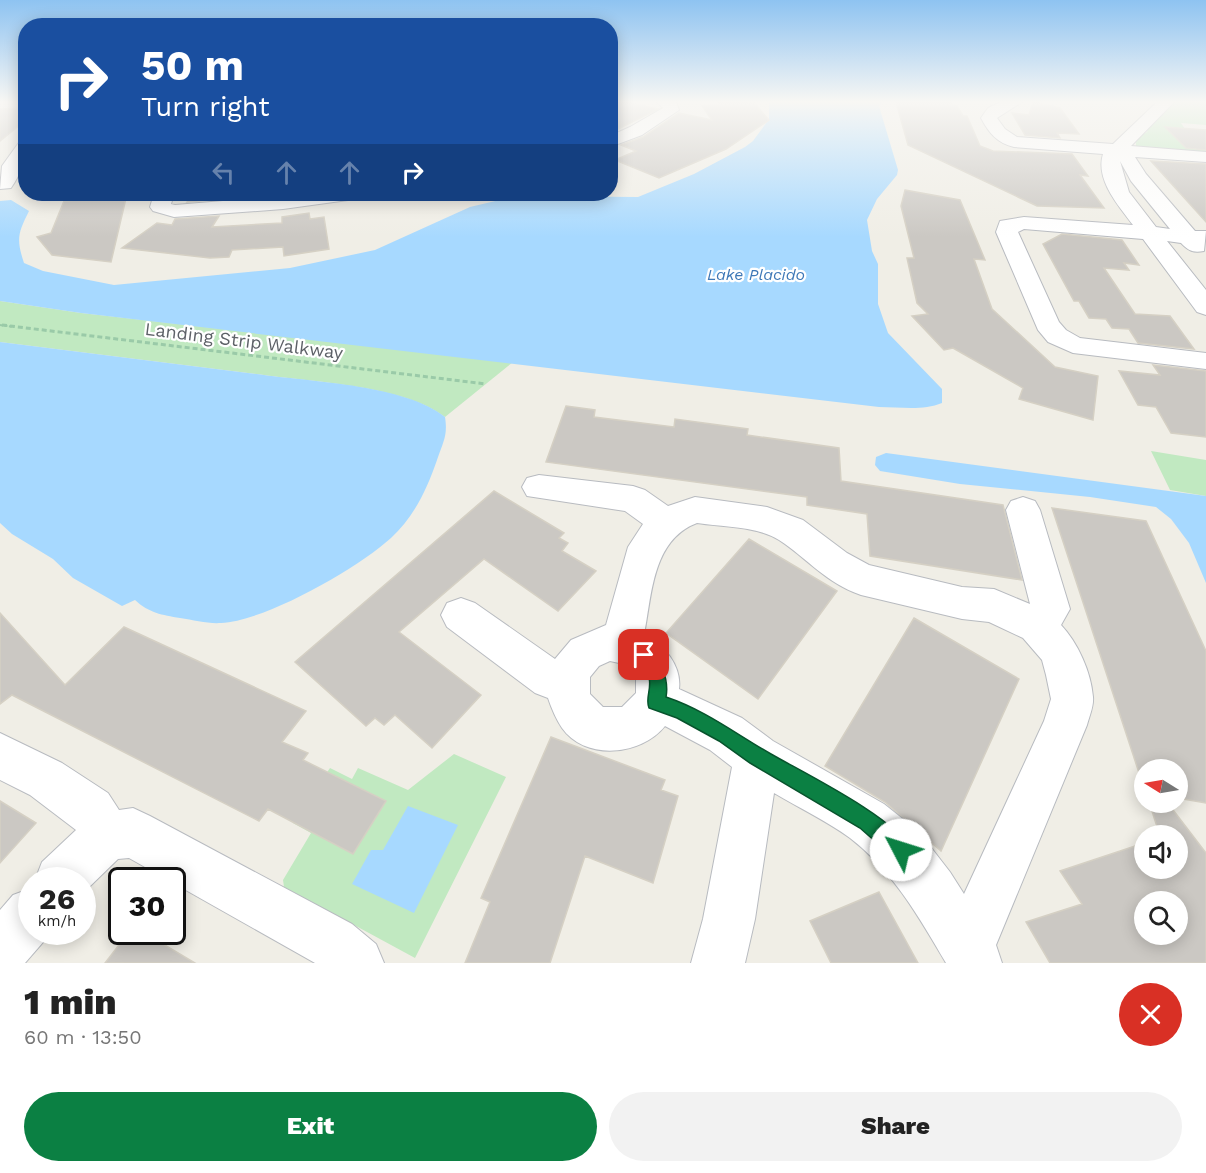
<!DOCTYPE html>
<html lang="en">
<head>
<meta charset="utf-8">
<style>
	:root { --surface:#fff; --page:#f2f2f2; --text:#222; --muted:#767676; --accent:#0b8043 }
	body { margin:0; font-family:"Work Sans",sans-serif; background:var(--page); color:var(--text); height:100vh; display:flex; flex-direction:column; font-size:22px; white-space:nowrap }
	* { box-sizing:border-box; margin:0 }
	p { font-size:20px; color:var(--muted) }
	.icon { flex:none; width:33px; height:33px; fill:none; stroke:currentColor; stroke-width:2; stroke-linecap:round; stroke-linejoin:round }
	.map { position:relative; height:963px; overflow:hidden }
	.panel { display:flex; flex-direction:column; background:var(--surface); flex:1 }
	.panel>* { flex:none }
	.hud { position:absolute; left:18px; top:18px; width:600px; height:183px; border-radius:24px; box-shadow:0 3px 15px #0003; background:#1a4fa0; color:#fff; overflow:hidden }
	.needle { width:39px; rotate:281deg }
	.tools { position:absolute; left:1134px; top:759px; display:grid; gap:12px }
	.tools a { display:grid; place-items:center; width:54px; height:54px; border-radius:50%; background:var(--surface); box-shadow:0 3px 15px #0003; font-size:30px }
	.speed { position:absolute; left:18px; top:867px; display:flex; gap:12px; font-size:30px; font-weight:700; text-align:center }
	.speed>* { display:grid; place-content:center; width:78px; height:78px; border-radius:50%; background:var(--surface); box-shadow:0 3px 15px #0003; line-height:1 }
	.speed small { font-size:15px; font-weight:400 }
	.speed .limit { border:3px solid #111; border-radius:9px; background:#fff; color:#111 }
	.pin { position:absolute; display:grid; place-items:center; width:51px; height:51px; color:#fff; margin:-26px; border-radius:12px; box-shadow:0 3px 9px #0006 }
	.me { position:absolute; width:66px; margin:-33px; rotate:310deg; stroke-linejoin:round; filter:drop-shadow(0 0 4px #0008) }
	.turn { display:flex; align-items:center; gap:21px; height:126px; padding:0 24px; font-size:27px }
	.turn .icon { width:78px; height:78px; stroke-width:2.5 }
	.turn b { display:block; font-size:42px; line-height:51px }
	.lanes { display:flex; align-items:center; height:57px; padding:0 24px; background:#0003; justify-content:center; gap:30px; direction:ltr }
	.lanes .off { opacity:.35 }
	.round { display:grid; place-items:center; flex:none; width:63px; height:63px; border-radius:32px; background:var(--page) }
	.overview { display:flex; align-items:center; justify-content:space-between; height:102px; padding:0 24px }
	h1 { font-size:36px; font-weight:800; line-height:45px }
	.primary-button { display:flex; gap:12px; margin-top:auto; padding:12px 24px }
	.primary-button a { flex:1; height:69px; border-radius:36px; background:var(--accent); color:#fff; font-size:24px; font-weight:800; line-height:69px; text-align:center }
	.primary-button a+a { background:var(--page); color:var(--text) }
	.map>svg:first-child { display:block }
	.green { fill:#c1e9c1 }
	.water { fill:#a7d9ff }
	.building { fill:#cbc8c3; stroke:#d5d0c4; stroke-width:1.5; fill-rule:evenodd }
	.lines { fill:none; stroke-linecap:round; stroke-linejoin:round }
	.minor-casing { stroke:#b8bbc0; stroke-width:2 }
	.path-far1 { stroke:#9acaa8; stroke-width:2; stroke-dasharray:3 1.5; stroke-linecap:butt }
	.path { stroke:#9acaa8; stroke-width:3; stroke-dasharray:5 3; stroke-linecap:butt }
	.minor { fill:#fff; fill-rule:evenodd }
	.route { fill:#0b8043; stroke:#07532c; stroke-width:1.5 }
	.labels { text-anchor:middle; stroke-width:4.5; stroke-linejoin:round; paint-order:stroke }
	.far-water-label { font-size:16px; font-style:italic; fill:#3e78b7; stroke:#fff }
	.street-label { font-size:18px; fill:#5d6167; stroke:#fff }
</style>
</head>
<body>
<div class="map">
<svg width="1206" height="963" viewBox="0 0 1206 963">
	<rect width="100%" height="100%" fill="#f0eee6"/>
	<path class="green" d="M1176 102H1206V125L1181 123 1185 129 1166 128 1184 146 1206 148V153L1136 147V138L1147 132 1150 123Z
		M0 301 81 313 513 362 445 417C405 386 314 382 264 375 176 364 88 353 0 342Z
		M1151 451 1206 460V496L1170 490Z
		M454 754 506 777 415 958 284 887 283 880 311 833 293 823 330 768 352 779 358 768 408 790Z"/>
	<path class="water" d="M769 102H882L879 106 898 170 897 175 877 199 867 220 872 251 878 264V304L888 333 942 389V403C923 411 900 407 879 407L81 313 0 301V201L11 200 29 211C18 233 16 239 24 263L43 271 114 285 290 268 375 250 470 207 516 196 638 197 694 174 745 147 753 141 769 119Z
		M0 342C88 353 176 364 264 375 315 382 405 385 445 417 448 436 443 442 437 460 427 489 414 517 391 538 358 568 266 621 221 623 208 624 194 620 180 618 162 615 149 613 135 600L122 606 73 578 53 559 12 534 0 523Z
		M886 453 1206 496V583L1189 543 1171 519 1156 507 1090 497 960 484 880 471 875 465 876 457Z
		M408 806 458 825 414 913 352 884 371 850H383Z"/>
	<path class="building" d="M621 102H627L658 109 610 133V108Z
		M717 102 754 103 769 120 726 149 659 178 615 160 636 151 621 145 643 137 679 113 712 120 702 106 720 105Z
		M896 102H951L952 105 957 106 963 116H967L980 146 993 151 1072 154 1088 176 1080 175 1104 208 1037 206 908 145Z
		M1033 102 1060 108 1079 134 1057 133 1060 138 1025 135 1012 113 1029 115Z
		M26 108V120L0 141V109Z
		M1165 127 1206 130V150L1186 148Z
		M1151 161 1206 164V222Z
		M905 190 960 200 985 260 974 259 992 309 1055 367 1098 376 1093 420 1019 399 1023 388 953 348 944 350 912 316 928 314 917 303 907 258H914L901 206Z
		M79 194H127L111 262 52 255 37 237 51 233 64 201 77 200Z
		M192 194H232L229 198 187 202Z
		M309 213 310 219 324 217 329 249 284 256 283 247 232 250 229 257 210 258 122 248 157 223 172 225 175 219 219 216 212 227 282 223V217Z
		M1062 234 1122 240 1139 265 1124 263 1129 270 1104 268 1135 314 1170 316 1194 349 1138 343 1129 329 1112 328 1106 319 1089 318 1079 301H1074L1043 244Z
		M1153 365 1206 371V437L1171 433 1156 407 1138 405 1119 371 1160 375Z
		M566 406 595 410 594 417 674 427 675 419 748 429 747 435 839 448 841 481 1003 505 1022 580 870 556 867 514 807 505V497L546 462Z
		M494 491 564 533 559 538 568 543 562 551 596 571 558 611 484 559 399 632 481 695 432 748 395 715 384 725 375 718 366 726 295 662Z
		M1052 508 1146 521 1206 651V803L1178 798V770H1144V788Z
		M749 539 837 591 758 699 666 633Z
		M0 613 65 685 124 627 306 711 282 742 308 753 303 760 386 801 353 854 268 809 259 821 12 695 0 704Z
		M914 618 1019 679 941 851 885 802 825 766Z
		M551 737 665 780 661 790 678 796 653 883 585 856 550 963H465L490 902 481 898Z
		M0 801 36 823 0 863Z
		M1149 802H1167L1206 853V963H1050L1026 922 1082 904 1060 871 1144 843V868H1178V836H1160ZM1144 902H1178V934H1144Z
		M879 892 918 963H831L810 921Z
		M129 932H143L195 963H105Z"/>
	<g class="lines">
		<defs>
			<path id="minor" d="M657 102H676L679 110 642 135 610 147V136L630 127 663 108Z
				M1001 102H1022L997 118 1005 129 1017 137 1113 144 1157 102H1174L1131 146 1206 152V162L1135 157 1146 174 1195 231H1206L1204 251C1193 253 1189 251 1181 243L1167 241 1206 290V315L1197 312 1143 239 1024 229 1018 232 1059 322 1066 330 1080 338 1206 353V369L1073 353 1048 342 1038 330 996 232 1000 221 1024 217 1133 225C1119 206 1095 180 1103 154L1014 147C997 143 989 133 981 118L988 108ZM1120 161 1131 181 1170 229 1156 227 1129 192Z
				M26 140C26 157 21 174 11 188L0 189 2 166 20 141Z
				M154 194H174L171 204 175 205 308 194H358L355 198 348 200 283 209 174 217 153 211 150 207Z
				M539 475 633 486 645 490 668 506 695 497 767 507 803 520 847 553 869 565 962 587 994 589 1030 604 1006 510 1011 501 1023 497 1035 501 1040 510 1070 609 1061 625C1078 643 1091 672 1093 697 1094 706 1089 717 1087 725L996 945 1002 963H946C919 917 893 871 850 838 827 821 799 808 774 793L755 919 745 963H691L703 919 732 767 710 750 665 726C641 756 585 761 562 728 556 719 551 707 548 698L535 693 447 627 441 615 447 603 461 598 475 603 555 659 571 640 606 625 628 547 643 524 625 511 527 496 522 487 527 478ZM697 523C722 527 757 526 779 540 808 559 826 583 861 595L962 619 989 622 1023 638 1042 660 1046 675 1051 699 1044 721 964 894 950 872 919 832 884 804 773 741 742 718 679 689C682 666 664 644 644 635 652 595 652 540 697 523ZM610 661 619 663 636 676V693L622 707H603L590 694V677L599 666Z
				M0 733 62 763 108 793 119 810 133 808 150 816 352 924 376 944 384 963H315L129 858 118 859 82 894V880H35L42 862 76 830 30 795 0 780Z
				M32 888V932L51 933 25 963H0V910L13 895Z"/>
		</defs>
		<use href="#minor" class="minor-casing"/>
		<path class="path-far1" d="M0 325 14 327"/>
		<path class="path" d="M2 325 486 384"/>
		<use href="#minor" class="minor"/>
	</g>
	<linearGradient id="sky" x2="0" y2="1"><stop stop-color="#8ec3f1"/><stop offset="0.43" stop-color="#f8f7f4"/><stop offset="1" stop-color="#f8f7f4" stop-opacity="0"/></linearGradient>
	<rect width="1206" height="237" fill="url(#sky)"/>
	<path class="route" d="M644 648C661 654 669 681 666 697 705 710 736 734 771 754 802 772 898 819 911 850L908 857 901 861 893 857 860 828 750 763 719 741 677 718 649 708C645 698 652 688 649 678 646 670 639 663 636 655L638 650Z"/>
	<g class="labels">
		<g class="far-water-label">
			<text x="756" y="280">Lake Placido</text>
		</g>
		<g class="street-label">
			<text transform="translate(244 341) rotate(7)" y="6">Landing Strip Walkway</text>
		</g>
	</g>
</svg>
<div class="tools">
<a><svg class="needle" viewBox="-14 -14 28 28"><path d="M0-13l5 13h-10z" fill="#e53935"/><path d="M0 13l5-13h-10z" fill="#767676"/></svg></a>
<a><svg class="icon" aria-label="sound" viewBox="0 0 24 24"><path d="M4 9h4l5-4v14l-5-4H4zM17 9q2 3 0 6"/></svg></a>
<a><svg class="icon" aria-label="search" viewBox="0 0 24 24"><circle cx="10" cy="10" r="6"/><path d="M15 15l6 6"/></svg></a>
</div>
<div class="speed"><div>26<small>km/h</small></div><div class="limit">30</div></div>
<div class="pin" style="left:644px;top:655px;background:#d93025"><svg class="icon" aria-label="arrive" viewBox="0 0 24 24"><path d="M6 21V4h12l-3 4 3 4H6"/></svg></div>
<svg class="me" style="left:901px;top:850px" viewBox="-20 -20 40 40"><circle r="19" fill="#fff"/><path d="M0-13L10 11 0 6-10 11z" fill="#0b8043"/></svg>
<div class="hud">
<div class="turn"><svg class="icon" aria-label="right" viewBox="0 0 24 24"><path d="M7 20v-9h11M14 6l5 5-5 5"/></svg><div><b>50 m</b>Turn right</div></div>
<div class="lanes"><svg class="icon off" aria-label="left" viewBox="0 0 24 24"><path d="M17 20v-9H6M10 6l-5 5 5 5"/></svg><svg class="icon off" aria-label="ahead" viewBox="0 0 24 24"><path d="M12 20V5M6 11l6-6 6 6"/></svg><svg class="icon off" aria-label="ahead" viewBox="0 0 24 24"><path d="M12 20V5M6 11l6-6 6 6"/></svg><svg class="icon" aria-label="right" viewBox="0 0 24 24"><path d="M7 20v-9h11M14 6l5 5-5 5"/></svg></div>
</div>
</div>
<section class="panel">
<div class="overview"><div><h1>1 min</h1><p>60 m · 13:50</p></div><a class="round" style="background:#d93025;color:#fff"><svg class="icon" aria-label="close" viewBox="0 0 24 24"><path d="M6 6l12 12M18 6L6 18"/></svg></a></div>
<div class="primary-button"><a>Exit</a><a>Share</a></div>
</section>
</body>
</html>
